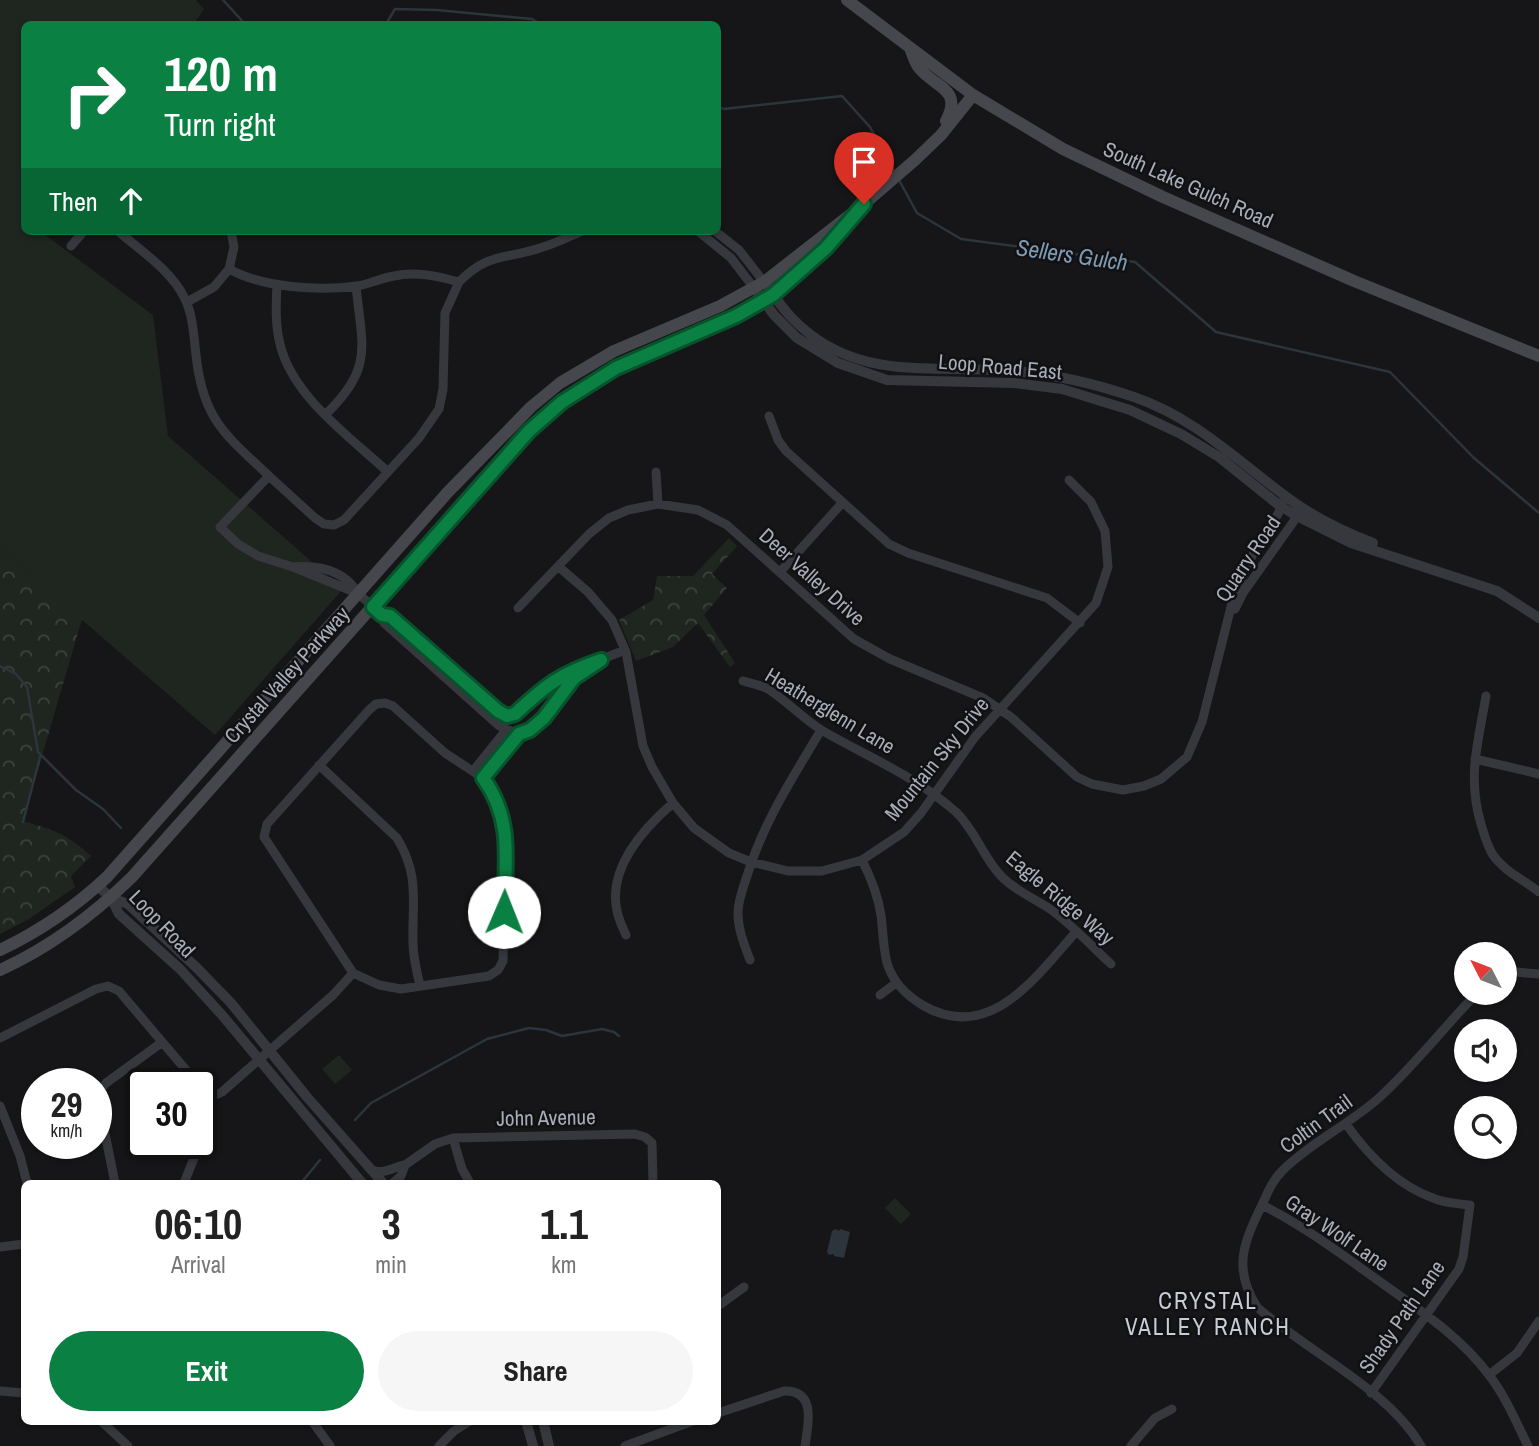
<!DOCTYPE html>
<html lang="en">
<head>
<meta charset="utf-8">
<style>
	:root { --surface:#fff; --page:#f6f6f6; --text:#222; --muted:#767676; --accent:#0b8043 }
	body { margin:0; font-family:"Archivo Narrow",sans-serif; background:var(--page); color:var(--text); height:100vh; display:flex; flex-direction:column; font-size:26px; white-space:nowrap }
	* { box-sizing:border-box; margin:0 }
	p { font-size:23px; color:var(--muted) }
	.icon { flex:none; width:38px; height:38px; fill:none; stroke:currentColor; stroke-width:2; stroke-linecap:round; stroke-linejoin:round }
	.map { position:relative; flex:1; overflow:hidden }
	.details { position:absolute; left:21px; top:1180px; width:700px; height:245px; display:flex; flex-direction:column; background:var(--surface); border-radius:10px; box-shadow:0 2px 5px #0004 }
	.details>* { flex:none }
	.guide { position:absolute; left:21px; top:21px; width:700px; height:214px; border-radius:10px; box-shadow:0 2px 5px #0004; background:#0b8043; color:#fff; overflow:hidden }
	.needle { width:46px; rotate:312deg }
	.fabs { position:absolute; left:1454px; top:942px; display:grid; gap:14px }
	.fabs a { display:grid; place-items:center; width:63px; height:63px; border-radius:50%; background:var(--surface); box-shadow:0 2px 5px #0004; font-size:35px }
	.speed { position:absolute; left:21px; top:1068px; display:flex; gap:14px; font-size:35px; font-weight:700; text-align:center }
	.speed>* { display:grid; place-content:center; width:91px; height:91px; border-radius:50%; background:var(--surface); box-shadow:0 2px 5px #0004; line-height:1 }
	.speed small { font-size:18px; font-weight:400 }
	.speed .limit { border:4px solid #111; border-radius:10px; background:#fff; color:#111 }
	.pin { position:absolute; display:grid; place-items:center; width:60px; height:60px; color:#fff; margin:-72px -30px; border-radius:50% 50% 50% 0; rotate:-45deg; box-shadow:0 0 7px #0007 }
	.pin .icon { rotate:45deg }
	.me { position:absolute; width:77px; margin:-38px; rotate:1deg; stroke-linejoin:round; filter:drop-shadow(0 0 5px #0008) }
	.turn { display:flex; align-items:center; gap:24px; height:147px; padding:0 28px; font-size:32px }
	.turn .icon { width:91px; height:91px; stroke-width:2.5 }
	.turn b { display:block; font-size:49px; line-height:60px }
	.then { display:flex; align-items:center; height:66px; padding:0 28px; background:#0003; gap:14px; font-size:26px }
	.eta { display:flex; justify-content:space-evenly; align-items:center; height:119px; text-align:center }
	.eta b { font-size:42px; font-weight:800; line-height:49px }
	.primary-button { display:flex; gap:14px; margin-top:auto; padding:14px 28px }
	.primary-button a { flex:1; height:80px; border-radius:42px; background:var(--accent); color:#fff; font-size:28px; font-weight:800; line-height:80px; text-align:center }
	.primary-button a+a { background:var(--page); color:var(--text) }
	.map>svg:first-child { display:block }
	.grass { fill:#1e261f }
	.park { fill:url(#park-crowns) }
	.water { fill:#2c353c }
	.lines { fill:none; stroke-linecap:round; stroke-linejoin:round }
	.stream { stroke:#2c353c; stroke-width:2.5 }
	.minor { stroke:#37383d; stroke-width:9 }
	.tertiary { stroke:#37383d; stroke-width:10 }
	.secondary { stroke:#45474d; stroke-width:12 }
	.route-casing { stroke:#07532c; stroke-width:18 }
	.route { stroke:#0b8043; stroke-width:12 }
	.labels { text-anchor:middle; stroke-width:5; stroke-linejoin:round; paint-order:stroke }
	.street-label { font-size:21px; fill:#a8adb8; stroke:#111113 }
	.water-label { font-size:23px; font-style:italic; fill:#7f9bb3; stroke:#111113 }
	.neighbourhood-label { font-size:23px; letter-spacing:2px; fill:#c9ccd4; stroke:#111113 }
</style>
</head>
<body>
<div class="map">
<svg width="1539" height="1446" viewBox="0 0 1539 1446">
	<defs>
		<pattern id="park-crowns" width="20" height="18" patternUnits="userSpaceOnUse" patternTransform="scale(1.75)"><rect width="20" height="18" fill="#1e261f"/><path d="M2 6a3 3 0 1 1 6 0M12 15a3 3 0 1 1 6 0" fill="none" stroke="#3c433d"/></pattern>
	</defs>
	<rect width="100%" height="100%" fill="#161618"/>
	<path class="grass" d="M0 0H196L204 9 194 24H24V231H40L153 315 168 436 343 589 215 735 0 549Z
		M339 1055 352 1070 335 1084 322 1069Z
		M895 1198 911 1214 901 1224 885 1208Z"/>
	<path class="park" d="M729 538 737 546 712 574 727 588 704 615 735 663 730 667 698 623 673 647 636 661 619 620 653 600 657 576H693Z
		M0 549 82 619 23 821C53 830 66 833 91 856L71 876 75 887 29 919 0 934Z"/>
	<path class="water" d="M836 1229 839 1231 840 1229 850 1232 844 1258 834 1256V1254L829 1255 827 1252 832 1231Z"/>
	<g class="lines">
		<path class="stream" d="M223 0 245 24
			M386 24 395 9 437 10 532 19 540 24
			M718 107 724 109 842 96 870 127 894 171
			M899 180 917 213 961 239 1135 262 1216 332 1390 372 1474 458 1539 513
			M0 666 16 674 27 687 38 752 76 790 103 809 121 828
			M23 822 40 757
			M355 1120 371 1103 487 1039 529 1028 546 1030 562 1036 602 1029 614 1032 619 1036
			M301 1183 320 1160"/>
		<path class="minor" d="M118 231C141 251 172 271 185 299 194 317 194 343 197 363 205 422 228 437 269 476
			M231 231 234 247 229 269C263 288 319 291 357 286 370 284 381 278 394 276 416 271 437 276 459 282 489 252 504 260 540 248 554 244 568 237 582 231
			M698 231 731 258 754 288
			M715 231 739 250 764 282
			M71 246 84 231
			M277 284C276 305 275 324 280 344 292 396 350 437 388 472
			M187 302 214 287 229 269
			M326 414C374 368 362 346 356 286
			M769 416 778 440 786 451 889 544 908 553 1047 598 1080 623
			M656 472 658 504
			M293 567C311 565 332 568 347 580 353 585 357 592 362 597 371 605 382 612 384 623L498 725C536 750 548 706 569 683 577 673 590 667 601 660
			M559 567 588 592 612 620 626 652 643 746 652 767 673 803 694 828 729 853 751 862 788 871H822L862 860 904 832 921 813 975 737 1096 603 1108 567 1105 531 1091 502 1069 480
			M780 572 843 502
			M357 593 293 567 258 556 238 544 220 527 269 476 315 518 324 524 334 525 344 520 419 438 439 409 443 389 445 313 459 282
			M518 608 589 534 609 518 628 510 658 504 698 510 727 525 854 639 890 659 983 698 1011 717 1077 777 1092 784 1123 790 1144 786 1161 779 1187 757 1202 722 1233 599 1253 554 1278 514 1283 501
			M1235 609 1243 593 1301 511
			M382 615 390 616 497 711 507 716 515 714 541 689 562 675 625 650
			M743 681C750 683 761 685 768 689 787 701 803 719 823 731 868 757 917 777 956 812 976 831 983 858 1002 877 1015 890 1031 897 1047 907 1070 922 1090 945 1111 964
			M1486 696C1478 743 1467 777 1481 824 1484 834 1487 846 1493 855 1504 871 1524 880 1539 892
			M385 703 393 706 445 753 483 778 500 805 505 839 503 961 498 970 489 976 401 989 379 985 353 973 264 837 267 824 369 710 376 704Z
			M1475 759 1539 774
			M319 765 397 838C420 876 412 901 413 943 413 957 417 972 420 986
			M473 771 506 730
			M483 778 519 734
			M862 860C871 878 878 895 881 915 883 931 883 947 887 963 893 983 907 996 924 1006 991 1044 1037 975 1076 932
			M626 935C623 929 620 922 618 915 605 870 643 829 673 803
			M750 960C744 944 738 930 738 913 738 900 743 888 747 876 763 823 793 777 821 730
			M1505 975 1516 972 1539 974
			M880 995 896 983
			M0 1038 96 989 108 986 119 991 197 1083
			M201 1090 207 1099 201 1140
			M207 1099 222 1092 333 995 353 973
			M0 1106 20 1156 27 1183
			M1346 1124C1368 1155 1396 1185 1433 1198 1444 1203 1458 1204 1470 1205L1463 1257 1459 1269 1371 1393
			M453 1138 462 1169 470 1183
			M405 1165 435 1144 453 1138 635 1134 645 1137 652 1143 653 1183
			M372 1170C385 1175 392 1167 405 1165L401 1176 393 1183
			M115 1183 97 1094 106 1083 161 1043
			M184 1183 200 1143
			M1262 1205C1304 1226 1341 1254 1379 1281 1418 1309 1460 1336 1489 1375 1506 1397 1516 1422 1528 1446
			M0 1247 24 1244
			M718 1306 744 1287
			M1489 1375 1517 1353 1539 1321
			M0 1391 24 1393
			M718 1413 784 1391C817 1390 808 1425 805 1446
			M101 1421 128 1446
			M312 1421 330 1446
			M439 1446 454 1431 470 1421
			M625 1446 693 1421
			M1131 1446 1155 1418 1172 1409
			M1421 1446C1388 1389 1306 1351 1257 1307 1233 1269 1243 1244 1261 1207 1267 1194 1272 1181 1282 1171 1310 1143 1350 1124 1380 1097 1415 1065 1445 1026 1478 992"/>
		<path class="tertiary" d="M764 282C772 293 780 305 790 316 850 380 921 366 999 370 1045 372 1090 382 1134 397 1193 417 1236 459 1284 495 1311 516 1342 531 1373 543
			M754 288 774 315 797 338 838 363 887 380 1014 383 1062 389 1130 410 1181 434 1219 457 1280 506 1297 516 1351 543 1497 591 1539 618
			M98 886 111 898 119 914 180 969 222 1015 362 1183
			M111 898 128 904 197 968 231 1003 307 1097 383 1183
			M526 1421 533 1446
			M543 1421 549 1446"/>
		<path class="secondary" d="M847 0 973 95 1063 149 1163 197 1354 281 1539 356
			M910 48C913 55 915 64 920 69 936 88 963 89 946 121
			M0 950C40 931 75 907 107 877L448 492 531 407 560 383 614 351 720 306 764 282 864 204 915 160 941 135 973 95
			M0 970C51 947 92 916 132 877L516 445C546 414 579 387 618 367 668 343 726 328 773 295 801 275 828 248 850 221"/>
	</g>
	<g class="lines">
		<defs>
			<path id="route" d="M504 912C505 863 514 820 483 778L519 734 530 730 544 718 574 678 601 660C560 674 546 685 515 714L507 716 498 711 390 616 382 615 373 607 529 431 562 402 616 368 736 316 773 295 826 248 864 204"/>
		</defs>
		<use href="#route" class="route-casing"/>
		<use href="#route" class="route"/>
	</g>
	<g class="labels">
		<g class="street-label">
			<text transform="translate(1188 185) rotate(24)" y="7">South Lake Gulch Road</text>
			<text transform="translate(1000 367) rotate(5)" y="7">Loop Road East</text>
			<text transform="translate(1248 559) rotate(-56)" y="7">Quarry Road</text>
			<text transform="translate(812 577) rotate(42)" y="7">Deer Valley Drive</text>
			<text transform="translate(287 675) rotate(-48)" y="7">Crystal Valley Parkway</text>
			<text transform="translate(830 711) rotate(31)" y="7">Heatherglenn Lane</text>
			<text transform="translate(937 759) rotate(-51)" y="7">Mountain Sky Drive</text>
			<text transform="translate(1060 898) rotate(40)" y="7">Eagle Ridge Way</text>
			<text transform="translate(162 924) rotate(46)" y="7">Loop Road</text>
			<text transform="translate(546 1118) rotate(-1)" y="7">John Avenue</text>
			<text transform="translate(1316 1124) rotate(-36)" y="7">Coltin Trail</text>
			<text transform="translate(1337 1233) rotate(34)" y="7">Gray Wolf Lane</text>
			<text transform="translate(1402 1317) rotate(-55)" y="7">Shady Path Lane</text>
		</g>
		<g class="water-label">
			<text transform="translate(1072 255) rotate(8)" y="8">Sellers Gulch</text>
		</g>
		<g class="neighbourhood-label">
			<text x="1208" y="1309">CRYSTAL<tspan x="1208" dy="26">VALLEY RANCH</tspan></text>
		</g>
	</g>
</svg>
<div class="fabs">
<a><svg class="needle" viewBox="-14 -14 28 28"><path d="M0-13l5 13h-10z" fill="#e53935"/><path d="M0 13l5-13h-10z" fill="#767676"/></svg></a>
<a><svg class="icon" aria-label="sound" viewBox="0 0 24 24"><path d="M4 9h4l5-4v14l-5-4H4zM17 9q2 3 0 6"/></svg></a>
<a><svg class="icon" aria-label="search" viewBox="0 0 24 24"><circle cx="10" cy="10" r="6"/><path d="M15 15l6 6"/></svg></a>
</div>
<div class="speed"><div>29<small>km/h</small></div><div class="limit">30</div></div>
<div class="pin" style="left:864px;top:204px;background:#d93025"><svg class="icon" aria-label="arrive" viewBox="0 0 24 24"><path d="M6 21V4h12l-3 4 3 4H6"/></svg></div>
<svg class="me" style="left:504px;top:912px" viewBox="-20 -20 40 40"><circle r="19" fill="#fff"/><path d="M0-13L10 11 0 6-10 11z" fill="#0b8043"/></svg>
<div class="guide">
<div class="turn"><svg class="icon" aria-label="right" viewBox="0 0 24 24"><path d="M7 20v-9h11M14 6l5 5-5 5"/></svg><div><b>120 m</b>Turn right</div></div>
<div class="then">Then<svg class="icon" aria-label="ahead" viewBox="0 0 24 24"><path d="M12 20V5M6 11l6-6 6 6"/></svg></div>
</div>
<section class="details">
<div class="eta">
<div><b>06:10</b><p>Arrival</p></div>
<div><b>3</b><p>min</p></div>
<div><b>1.1</b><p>km</p></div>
</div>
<div class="primary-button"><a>Exit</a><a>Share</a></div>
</section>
</div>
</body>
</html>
